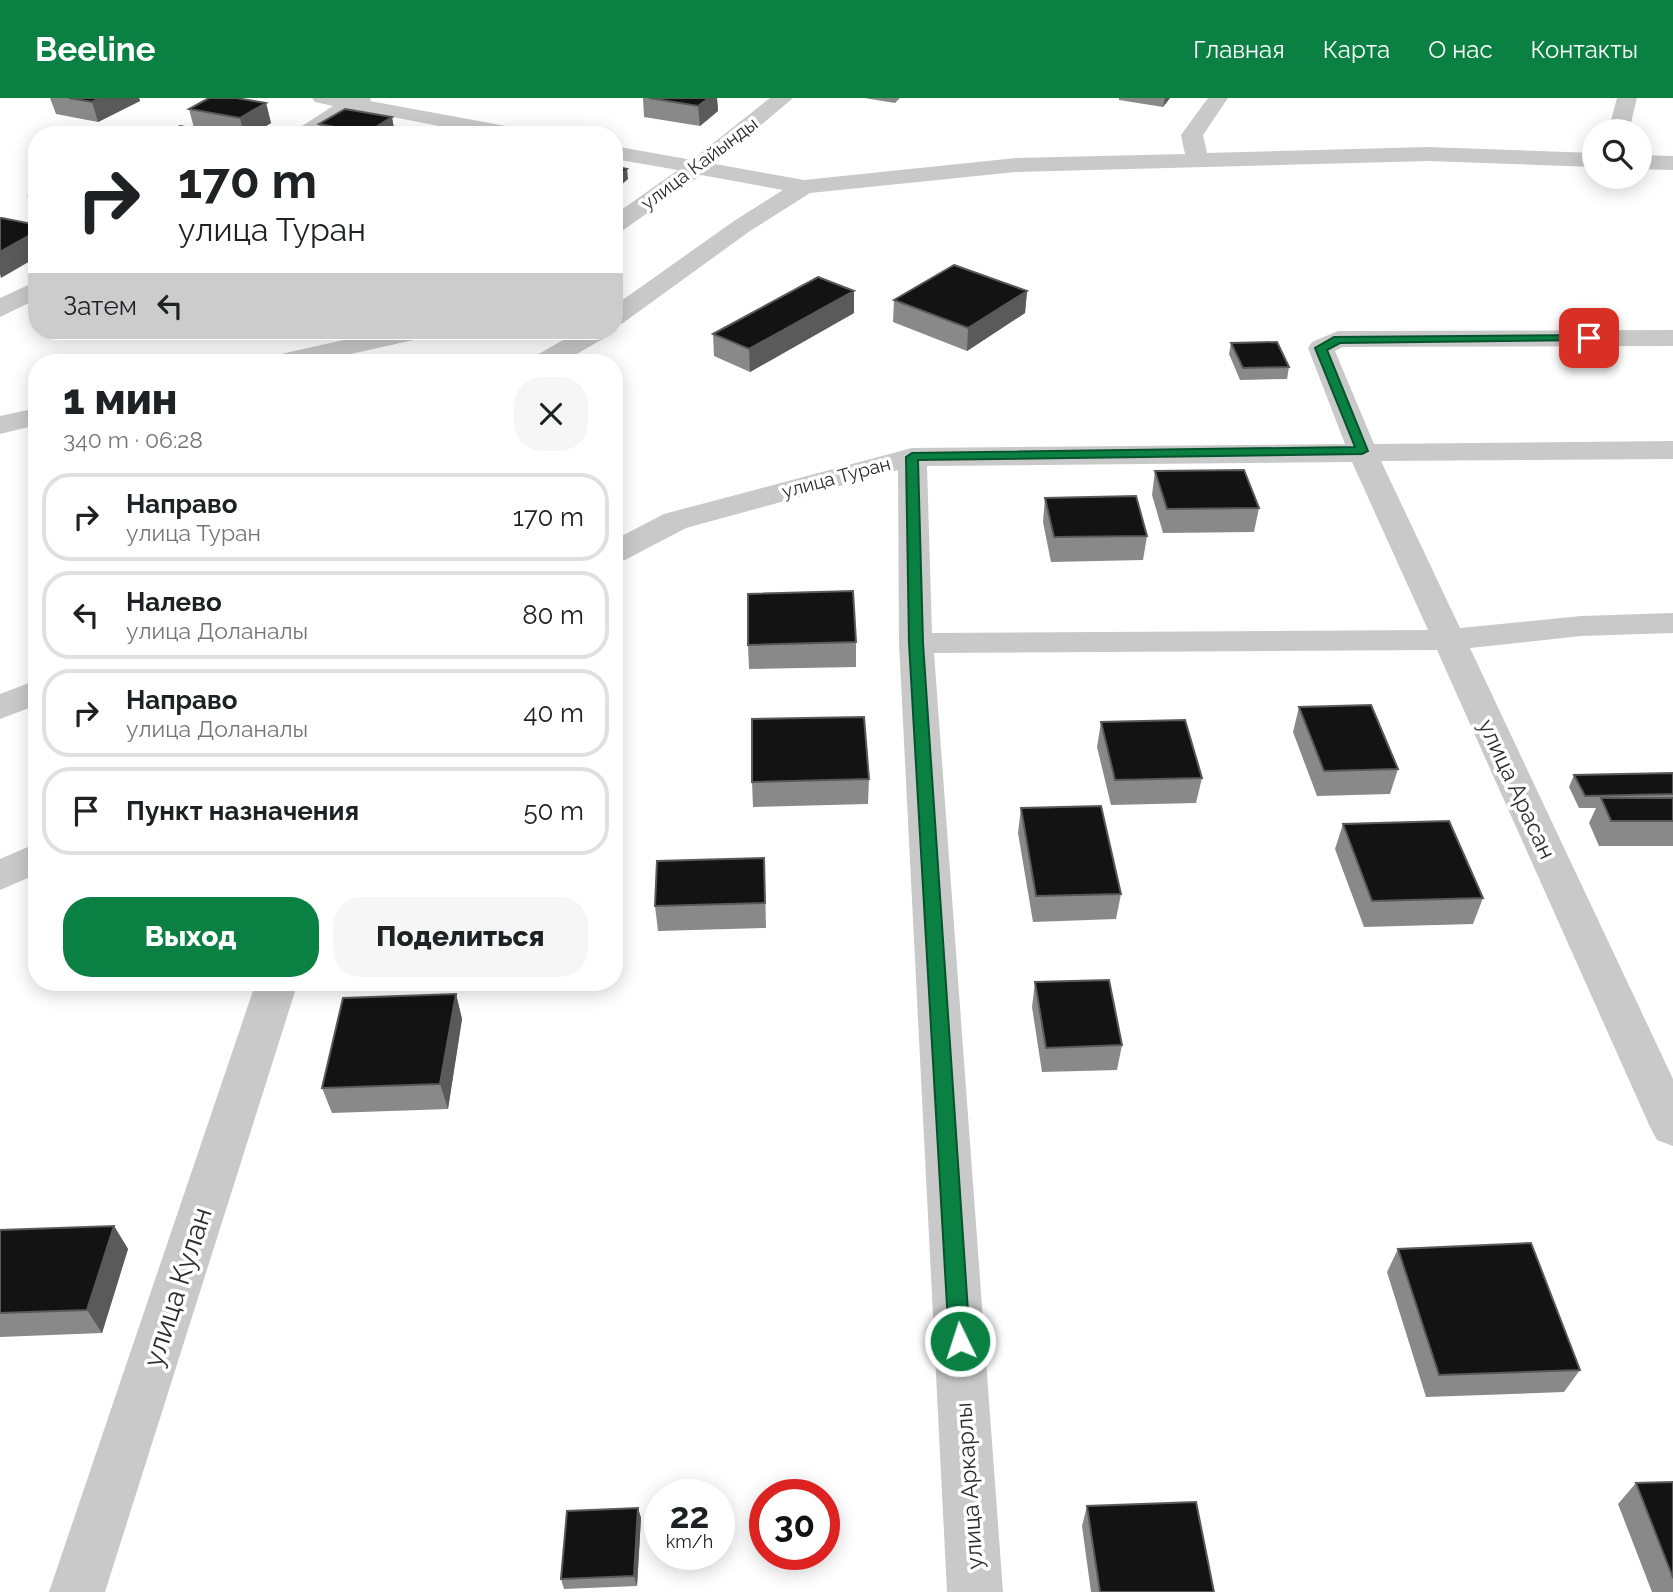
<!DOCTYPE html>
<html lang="ru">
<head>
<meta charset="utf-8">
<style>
	:root { --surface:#fff; --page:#f6f6f6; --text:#202124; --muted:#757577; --line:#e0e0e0; --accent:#0b8043 }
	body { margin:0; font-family:Raleway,sans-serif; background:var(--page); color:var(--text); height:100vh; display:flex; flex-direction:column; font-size:26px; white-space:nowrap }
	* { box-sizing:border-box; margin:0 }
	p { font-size:23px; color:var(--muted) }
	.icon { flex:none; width:38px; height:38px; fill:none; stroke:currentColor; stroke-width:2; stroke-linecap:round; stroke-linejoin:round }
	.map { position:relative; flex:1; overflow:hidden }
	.panel { position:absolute; left:28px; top:256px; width:595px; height:637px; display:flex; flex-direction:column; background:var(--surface); border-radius:28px; box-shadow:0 4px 18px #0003 }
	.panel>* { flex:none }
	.hud { position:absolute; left:28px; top:28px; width:595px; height:214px; border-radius:28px; box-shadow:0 4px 18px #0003; background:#fff; color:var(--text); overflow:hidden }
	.controls { position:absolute; left:1582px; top:21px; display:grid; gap:14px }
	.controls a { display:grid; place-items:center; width:70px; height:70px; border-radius:50%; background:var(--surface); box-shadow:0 4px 18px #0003; font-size:35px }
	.speed { position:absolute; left:644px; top:1381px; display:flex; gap:14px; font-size:35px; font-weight:700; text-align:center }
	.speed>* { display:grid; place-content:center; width:91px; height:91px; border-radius:50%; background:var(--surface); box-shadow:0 4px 18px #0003; line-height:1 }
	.speed small { font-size:18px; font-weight:400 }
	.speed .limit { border:10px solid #d22; background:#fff; color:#111 }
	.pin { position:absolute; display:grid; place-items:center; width:60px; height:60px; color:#fff; margin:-30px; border-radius:14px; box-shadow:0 4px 10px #0006 }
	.me { position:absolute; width:77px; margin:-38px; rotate:356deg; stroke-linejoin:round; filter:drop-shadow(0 0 5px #0008) }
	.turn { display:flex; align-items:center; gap:24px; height:147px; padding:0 35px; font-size:32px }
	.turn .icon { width:91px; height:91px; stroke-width:2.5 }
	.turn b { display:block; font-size:49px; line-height:60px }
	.then { display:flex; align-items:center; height:66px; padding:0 35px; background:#0003; gap:14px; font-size:26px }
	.round { display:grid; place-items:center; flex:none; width:74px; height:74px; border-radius:28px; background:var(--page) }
	.summary { display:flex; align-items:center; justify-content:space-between; height:119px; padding:0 35px }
	h1 { font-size:42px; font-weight:800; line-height:52px }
	.action { display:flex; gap:14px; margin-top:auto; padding:14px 35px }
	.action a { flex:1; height:80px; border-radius:28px; background:var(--accent); color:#fff; font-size:28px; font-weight:800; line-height:80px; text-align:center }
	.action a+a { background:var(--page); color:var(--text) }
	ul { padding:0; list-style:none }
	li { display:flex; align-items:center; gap:21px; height:88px; margin:0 14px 10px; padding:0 21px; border:4px solid var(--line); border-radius:28px }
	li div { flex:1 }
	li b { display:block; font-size:26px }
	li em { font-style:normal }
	header { display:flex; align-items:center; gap:42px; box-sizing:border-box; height:98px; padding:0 35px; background:var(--accent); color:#fff }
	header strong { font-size:33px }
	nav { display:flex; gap:38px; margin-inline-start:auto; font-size:24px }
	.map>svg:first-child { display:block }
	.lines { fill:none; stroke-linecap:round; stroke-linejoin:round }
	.minor { fill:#c9c9c9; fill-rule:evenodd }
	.wall { fill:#898989 }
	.shaded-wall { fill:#5a5a5a }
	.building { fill:#131313; stroke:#5a5a5a; stroke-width:2 }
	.route { fill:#0b8043; stroke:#07532c; stroke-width:2 }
	.labels { text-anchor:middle; stroke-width:7; stroke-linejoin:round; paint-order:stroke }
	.far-street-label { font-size:19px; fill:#2c2c2c; stroke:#fff }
	.street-label { font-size:23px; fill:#2c2c2c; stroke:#fff }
	.near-street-label { font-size:28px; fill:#2c2c2c; stroke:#fff }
</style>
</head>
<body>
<header>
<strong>Beeline</strong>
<nav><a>Главная</a><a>Карта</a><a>О нас</a><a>Контакты</a></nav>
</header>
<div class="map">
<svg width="1673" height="1494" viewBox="0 0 1673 1494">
	<rect width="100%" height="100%" fill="#fff"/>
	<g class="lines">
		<path class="minor" d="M312 0H371L370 3 522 31 530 32 533 37H486L356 12 315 37H288L333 8 315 4Z
			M770 0H793L715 66 804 82 1016 60 1185 56 1181 37 1208 0H1228L1203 37 1207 55 1428 49 1594 55V69L1428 63 1016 74 810 95 750 133 623 225 614 228V208L734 123 783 92 701 77 622 133 614 135V117L678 72 614 61V48L692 62Z
			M1617 0H1637L1629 33H1608Z
			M1640 57 1673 58V72L1640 71Z
			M37 183V201L0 219V200Z
			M1673 232V248L1343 249 1335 253 1374 346 1673 343V361L1381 363 1460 530 1581 518 1673 515V535L1581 538 1470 550 1673 981V1048L1657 1042 1650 1029 1437 552 934 555 1003 1494H947L899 545 898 372 686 430 625 462 614 464V442L664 416 912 350 1345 346 1308 250 1312 244 1338 233ZM1352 364 1428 532 932 535 927 368Z
			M384 233H431L427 239 315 264H268L272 258Z
			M579 233H610L606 239 563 264H531L535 258Z
			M37 310V327L0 336V318Z
			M37 582V607L0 621V596Z
			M37 745V776L0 792V761Z
			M256 884H298L105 1494H49Z"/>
	</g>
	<path class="wall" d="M50 0H139L140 3 98 24 56 16Z
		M643 0H717L718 13 700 28 644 19Z
		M864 0H900L895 5Z
		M1119 0H1170L1163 9 1119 2Z
		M266 5 271 25 251 37H226L216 35 217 37H163L194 30 189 11Z
		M392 19 395 37H321L319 26Z
		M37 94V116L30 98Z
		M1027 193 1025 215 967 253 893 224 894 202Z
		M854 215 750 274 714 258 713 236Z
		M1231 245 1289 269 1287 281 1240 282 1229 256Z
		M1155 373 1259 410 1254 434 1163 435 1152 397Z
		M1045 400 1147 438 1143 462 1051 464 1043 424Z
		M856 544V569L749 571 748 547Z
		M1299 609 1398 671 1390 696 1317 698 1293 634Z
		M1101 624 1202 680 1196 705 1111 707 1097 649Z
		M1673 675V748H1599L1589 725 1596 710H1579L1569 689 1574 677Z
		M869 681 868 706 753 709 752 684Z
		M1021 710 1121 796 1116 821 1033 824 1018 735Z
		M1343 726 1483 800 1473 826 1364 829 1335 751Z
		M765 785 766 830 658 833 655 808Z
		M1035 884 1122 947 1117 972 1042 974 1032 909Z
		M456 896 462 921 448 1011 332 1015 322 990Z
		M114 1128 128 1151 102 1235 0 1239V1132Z
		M1398 1151 1580 1272 1564 1294 1426 1299 1387 1174Z
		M1673 1384V1494H1652L1618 1406 1636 1385Z
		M1087 1408 1214 1494H1091L1082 1428Z
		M638 1410 641 1420 637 1488 564 1491 561 1481Z"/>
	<path class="shaded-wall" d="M100 0H139L140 3 98 24 92 4Z
		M709 0H717L718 13 700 28 698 8Z
		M1165 0H1170L1163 9Z
		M266 5 271 25 251 37H244L240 20Z
		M392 19 395 37H366V35Z
		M627 71 628 81 614 93V81Z
		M37 133V159L1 180 0 176V154Z
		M854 193V215L750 274 749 251Z
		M1027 193 1025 215 967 253 968 230Z
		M456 896 462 921 448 1011 440 986Z
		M114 1128 128 1151 102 1235 87 1212Z
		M638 1410 641 1420 637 1488 634 1478Z"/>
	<path class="building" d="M69 0H100L92 4Z
		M209 0H236L266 5 240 20 189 11Z
		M649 0H709L698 8Z
		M345 11 392 19 366 35 319 26Z
		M180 28 216 35 212 37H163Z
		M614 68 627 71 614 81Z
		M37 94V99L30 98Z
		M0 120H2L37 127V133L0 154Z
		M954 167 1027 193 968 230 894 202Z
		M818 179 854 193 749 251 713 236Z
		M1277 244 1289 269 1243 270 1231 245Z
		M1244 372 1259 410 1167 411 1155 373Z
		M1136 398 1147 438 1054 439 1045 400Z
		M853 493 856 544 748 547V496Z
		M1371 607 1398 671 1324 673 1299 609Z
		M864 619 869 681 752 684V621Z
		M1185 622 1202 680 1115 682 1101 624Z
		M1673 675V696L1585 698 1574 677Z
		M1601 700H1673V723H1611Z
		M1101 708 1121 796 1036 798 1021 710Z
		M1449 723 1483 800 1372 803 1343 726Z
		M764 760 765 805 655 808 657 763Z
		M1109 882 1122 947 1046 950 1035 884Z
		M456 896 440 986 322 990 343 900Z
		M114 1128 87 1212 0 1215V1132Z
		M1531 1145 1580 1272 1439 1277 1398 1151Z
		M1673 1384V1480L1636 1385Z
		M1196 1404 1214 1494H1100L1087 1408Z
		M638 1410 634 1478 561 1481 567 1413Z"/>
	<path class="route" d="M1589 237 1595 240 1593 242 1340 245 1327 252 1368 353 1362 356 918 362 923 545 970 1243 967 1250 960 1253 952 1250 949 1243 909 545 906 359 912 355 1355 349 1315 250 1334 239Z"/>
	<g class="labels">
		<g class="far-street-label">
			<text transform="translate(699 65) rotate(-37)" y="7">улица Кайынды</text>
			<text transform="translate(836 379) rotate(-15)" y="7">улица Туран</text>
		</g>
		<g class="street-label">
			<text transform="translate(1517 691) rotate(65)" y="8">улица Арасан</text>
			<text transform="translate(969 1388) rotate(-94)" y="8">улица Аркарлы</text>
		</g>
		<g class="near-street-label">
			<text transform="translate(177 1189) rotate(-72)" y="10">улица Кулан</text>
		</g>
	</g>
</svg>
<div class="controls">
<a><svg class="icon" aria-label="search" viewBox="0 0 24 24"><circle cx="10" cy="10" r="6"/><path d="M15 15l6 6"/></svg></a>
</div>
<div class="speed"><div>22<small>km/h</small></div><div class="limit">30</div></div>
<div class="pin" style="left:1589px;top:240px;background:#d93025"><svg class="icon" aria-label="arrive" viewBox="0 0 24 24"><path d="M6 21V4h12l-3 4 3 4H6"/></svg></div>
<svg class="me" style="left:960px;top:1243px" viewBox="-20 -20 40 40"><circle r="17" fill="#0b8043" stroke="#fff" stroke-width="3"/><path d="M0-11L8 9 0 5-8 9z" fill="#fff"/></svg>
<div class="hud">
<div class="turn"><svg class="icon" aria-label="right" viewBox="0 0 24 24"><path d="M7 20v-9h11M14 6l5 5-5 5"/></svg><div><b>170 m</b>улица Туран</div></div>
<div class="then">Затем<svg class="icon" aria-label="left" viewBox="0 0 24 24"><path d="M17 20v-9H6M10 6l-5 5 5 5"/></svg></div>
</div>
<section class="panel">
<div class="summary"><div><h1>1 мин</h1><p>340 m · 06:28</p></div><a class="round"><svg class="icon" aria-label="close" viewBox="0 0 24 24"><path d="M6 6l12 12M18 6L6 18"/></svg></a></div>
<ul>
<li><svg class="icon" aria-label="right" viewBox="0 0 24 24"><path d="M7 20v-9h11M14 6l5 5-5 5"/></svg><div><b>Направо</b><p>улица Туран</p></div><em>170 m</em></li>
<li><svg class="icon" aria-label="left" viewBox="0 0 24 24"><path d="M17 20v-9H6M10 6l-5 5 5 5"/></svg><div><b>Налево</b><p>улица Доланалы</p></div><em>80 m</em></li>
<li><svg class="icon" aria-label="right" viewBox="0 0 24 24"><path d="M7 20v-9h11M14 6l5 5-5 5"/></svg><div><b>Направо</b><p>улица Доланалы</p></div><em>40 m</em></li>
<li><svg class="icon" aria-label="arrive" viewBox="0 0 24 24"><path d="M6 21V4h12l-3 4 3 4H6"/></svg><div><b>Пункт назначения</b></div><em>50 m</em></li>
</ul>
<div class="action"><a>Выход</a><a>Поделиться</a></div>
</section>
</div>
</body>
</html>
